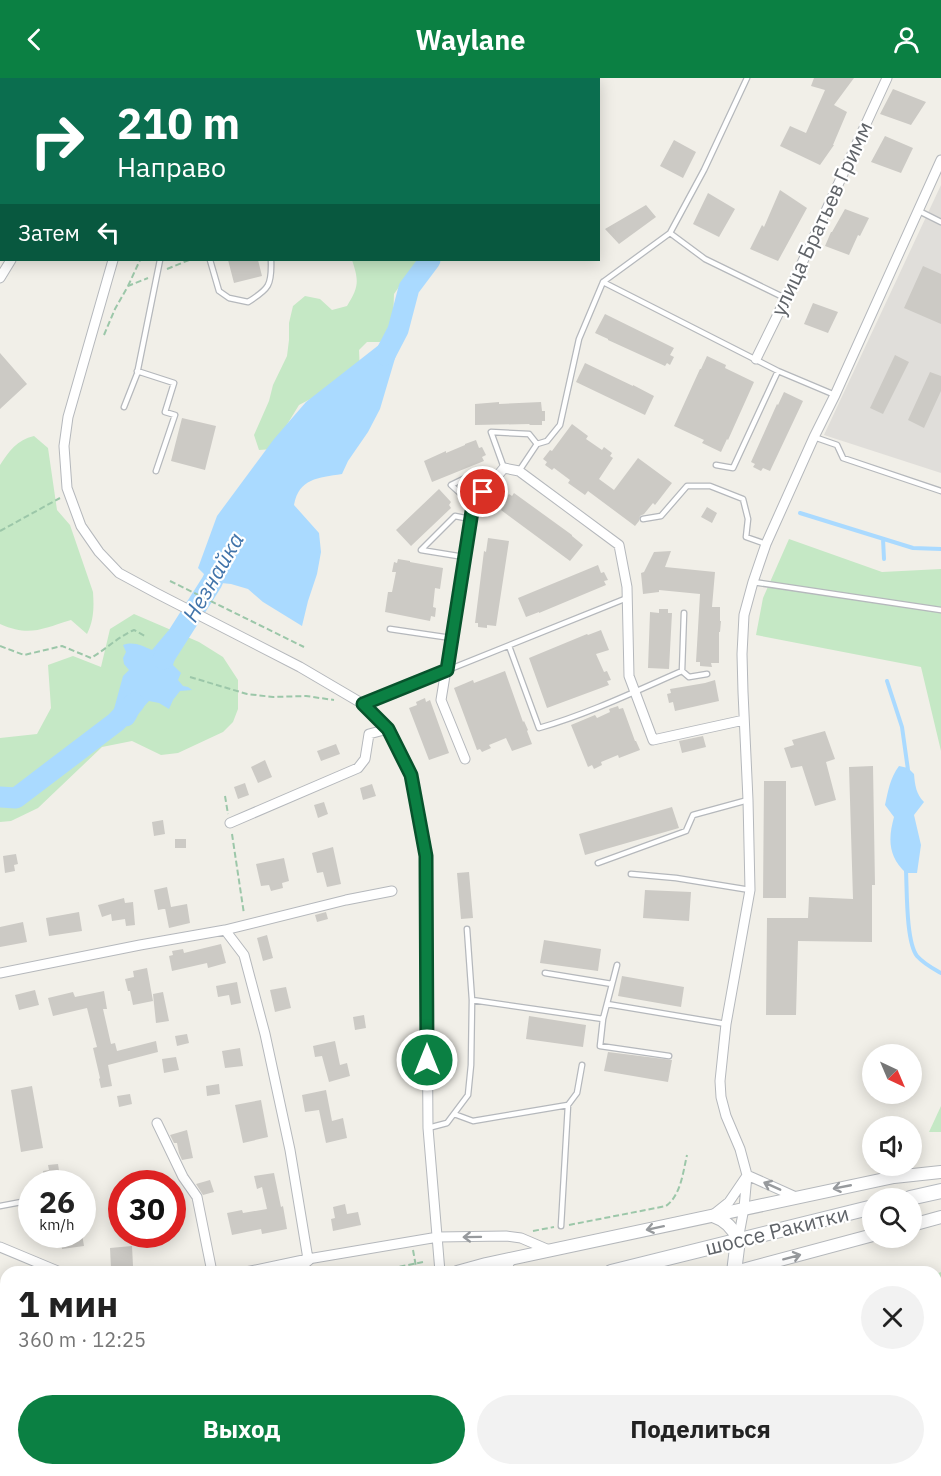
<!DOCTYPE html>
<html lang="ru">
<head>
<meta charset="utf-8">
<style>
	:root { --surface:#fff; --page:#f2f2f2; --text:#222; --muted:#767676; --accent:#0b8043 }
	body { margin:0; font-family:"IBM Plex Sans",sans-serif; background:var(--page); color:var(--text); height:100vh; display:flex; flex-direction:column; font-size:22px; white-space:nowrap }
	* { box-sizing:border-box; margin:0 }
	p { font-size:20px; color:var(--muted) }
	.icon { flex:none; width:33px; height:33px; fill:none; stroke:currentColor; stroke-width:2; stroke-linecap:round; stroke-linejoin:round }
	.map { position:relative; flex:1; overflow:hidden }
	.details { position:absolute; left:0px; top:1188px; width:942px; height:210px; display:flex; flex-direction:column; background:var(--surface); border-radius:18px 18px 0 0; box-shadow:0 3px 15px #0003 }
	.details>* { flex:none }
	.guide { position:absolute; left:0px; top:0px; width:600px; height:183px; box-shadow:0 3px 15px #0003; background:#0b6e4f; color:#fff; overflow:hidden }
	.needle { width:39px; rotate:136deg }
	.controls { position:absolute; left:862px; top:966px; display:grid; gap:12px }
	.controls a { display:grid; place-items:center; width:60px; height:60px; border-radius:50%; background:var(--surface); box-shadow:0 3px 15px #0003; font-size:30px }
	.speed { position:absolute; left:18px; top:1092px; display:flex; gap:12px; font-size:30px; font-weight:700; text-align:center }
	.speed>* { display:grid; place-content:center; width:78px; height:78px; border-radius:50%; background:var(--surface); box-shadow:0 3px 15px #0003; line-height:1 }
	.speed small { font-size:15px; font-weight:400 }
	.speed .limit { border:9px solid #d22; background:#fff; color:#111 }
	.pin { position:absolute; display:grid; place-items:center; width:51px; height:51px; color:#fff; margin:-26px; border:3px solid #fff; border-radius:50%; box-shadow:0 2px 6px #0007 }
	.me { position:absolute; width:66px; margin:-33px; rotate:0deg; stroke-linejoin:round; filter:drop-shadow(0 0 4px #0008) }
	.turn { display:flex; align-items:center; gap:21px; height:126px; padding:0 18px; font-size:27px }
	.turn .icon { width:78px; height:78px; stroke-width:2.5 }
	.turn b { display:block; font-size:42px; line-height:51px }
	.then { display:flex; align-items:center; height:57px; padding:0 18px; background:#0003; gap:12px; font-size:22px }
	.round { display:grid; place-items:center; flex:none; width:63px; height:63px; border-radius:32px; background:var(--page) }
	.summary { display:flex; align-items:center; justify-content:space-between; height:102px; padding:0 18px }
	h1 { font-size:36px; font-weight:800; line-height:45px }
	.button { display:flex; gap:12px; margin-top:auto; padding:12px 18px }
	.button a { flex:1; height:69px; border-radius:36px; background:var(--accent); color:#fff; font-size:24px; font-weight:800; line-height:69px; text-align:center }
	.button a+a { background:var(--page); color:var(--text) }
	header { display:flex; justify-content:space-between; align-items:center; height:78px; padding:0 18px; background:var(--accent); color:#fff; font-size:27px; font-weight:800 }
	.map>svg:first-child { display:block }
	.industrial { fill:#e0deda }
	.green { fill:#c5e8c5 }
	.water { fill:#aadaff }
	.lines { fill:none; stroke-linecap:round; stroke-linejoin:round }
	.stream { stroke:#aadaff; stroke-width:4 }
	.river { stroke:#aadaff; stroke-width:21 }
	.building { fill:#cccac5 }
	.service-casing { stroke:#b5b8bc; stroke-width:7 }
	.minor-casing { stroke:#b5b8bc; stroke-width:11 }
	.tertiary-casing { stroke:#b5b8bc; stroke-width:14 }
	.secondary-casing { stroke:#b6babf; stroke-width:16 }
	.path { stroke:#9cc7a9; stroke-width:2; stroke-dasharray:6 3; stroke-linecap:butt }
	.service { stroke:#fff; stroke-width:4.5 }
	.minor { stroke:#fff; stroke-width:9 }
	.tertiary { stroke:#fff; stroke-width:12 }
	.secondary { stroke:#fff; stroke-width:14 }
	.oneway { stroke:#979a9d }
	.route-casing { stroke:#07532c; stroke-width:15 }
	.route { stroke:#0b8043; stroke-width:10 }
	.labels { text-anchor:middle; stroke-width:4.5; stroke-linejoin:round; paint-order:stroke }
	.street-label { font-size:21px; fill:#5f6368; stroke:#fff }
	.water-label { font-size:22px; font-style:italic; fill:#4174aa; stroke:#fff }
</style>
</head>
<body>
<header><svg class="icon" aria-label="back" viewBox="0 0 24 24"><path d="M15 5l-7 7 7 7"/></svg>Waylane<svg class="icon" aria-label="person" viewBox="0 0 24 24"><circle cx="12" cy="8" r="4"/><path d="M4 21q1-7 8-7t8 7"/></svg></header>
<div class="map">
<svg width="941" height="1398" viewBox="0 0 941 1398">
	<rect width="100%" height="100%" fill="#f1efe8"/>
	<path class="industrial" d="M941 107V395L824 357Z"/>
	<path class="green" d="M352 182H423L408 196 394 216 393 244 389 257 380 264H367L359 272 360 295 299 327 272 371 259 372 254 357 269 323 273 307 287 278 289 262V245L293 228 305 218 320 221 332 232 347 228C359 209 359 203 352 182Z
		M34 358 48 370 57 432 70 447 93 514C94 529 94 542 87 556L71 542C41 551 30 559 0 546V387C9 373 17 362 34 358Z
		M789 461 882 494 941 491V673L921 589 756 557 763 520Z
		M134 536 199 564 223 579 238 602V631L233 644 223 654 178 675 161 677 132 663 102 669 38 730 11 743 0 744V660L37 656 51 630 48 587 73 578 101 589 110 551Z
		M941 1028V1054H929Z
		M941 1194V1398H752L753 1392H936V1196Z
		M100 1392H424V1398H77Z"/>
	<path class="water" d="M398 252 396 277 380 331 368 354 348 383 342 396C318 400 299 400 294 427L319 455 321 474 317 496 308 523 302 548 263 524 248 511 231 506 212 504 198 490 217 438 274 361 306 324Z
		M168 553 179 558 178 571 173 587 181 595 178 602 183 608 188 609 192 612 180 613 173 622 169 631 159 625 149 623C145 627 142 631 139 635 133 647 130 653 116 644L114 631 123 598 129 592 124 586 123 580 126 574 123 567C134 563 142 568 152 572Z
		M899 688 908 690 914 696C915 707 916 716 924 724L914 737 921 767 917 795H906C888 778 888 761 894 739L885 727C888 713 890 700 899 688Z"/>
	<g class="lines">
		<path class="stream" d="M800 435 913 470 941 471
			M883 461 884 481
			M887 603 902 649 908 692
			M906 793C907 812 906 864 917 878 924 886 932 890 941 895"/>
		<path class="river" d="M582 0V2
			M385 277 398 252 409 210 430 182
			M163 581 212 504 223 479
			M0 719 16 720 116 644 134 625"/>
	</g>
	<path class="building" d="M814 0H854L834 27 847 34 833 67H834L820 87 780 68 790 48 806 55 825 12 811 8Z
		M893 11 926 24 911 47 880 36Z
		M885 58 913 70 901 95 871 84Z
		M674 62 696 74 683 100 660 88Z
		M780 112 807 130 778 183 750 171 762 147 764 149Z
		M708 115 735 131 719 159 693 146Z
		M646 127 656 139 619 166 605 151Z
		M845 131 869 140 860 158 858 157 849 177 825 168 831 154H832Z
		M228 182H258L262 198 234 205Z
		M923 188 941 196V246L904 230Z
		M813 225 838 234 828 255 804 246Z
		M605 236 674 270 670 277 674 279 670 287 667 285 665 288 608 262V261L595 255Z
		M0 275 27 306 0 331Z
		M895 277 909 284 883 336 870 330Z
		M707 278 726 287 725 290 754 304 728 362 727 361 721 374 702 365 704 362 674 348 700 291H701Z
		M585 285 633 308V307L654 318 645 337 576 304Z
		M930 294 941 298V313L924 350 908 342Z
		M784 314 803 323 770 393 763 390 761 393 753 389 755 386 751 384 777 326 778 327Z
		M499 324V326L541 324 542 333H545V343H542V347H530L529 346 475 347V326Z
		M182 340 216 348 205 392 171 383Z
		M572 346 588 358 586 361 602 372 604 369 612 375 610 378 613 380 599 401 614 412 638 380 672 405 655 427 653 425 644 436 640 438 639 443 635 448 588 413 585 417 568 405 570 402 554 390 552 392 545 387 547 384 543 381 550 372 552 373Z
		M476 362 479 370 482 369 486 377 482 379 484 383 432 404 424 383 446 373V375L465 367V366Z
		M439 411 451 424 449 427 451 430 411 468 396 452Z
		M514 415 572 457V458L583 467 570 483 501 432 506 425 503 423 509 416 512 418Z
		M707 429 717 435 712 445 701 439Z
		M488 460 509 463 496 548 487 547V550L478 549V545H475L484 473 486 474Z
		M671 473 665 489 715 494 712 529H720V543H721L720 554H719V585H711L712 589 700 588V584H696L700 516 659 512V514L643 516 641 495 644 494 654 474Z
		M398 481 410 483V484L443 490 440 511 435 510 433 529 436 530 435 539 431 538 430 543 385 534 388 514H392L396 494H392L394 484 397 485Z
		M598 487 601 495 604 494 608 502 604 503 606 507 539 535V534L526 539 518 520Z
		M659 531H668V535H672L669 591 648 590 650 534 659 535Z
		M601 552 609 572 596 576 604 594 607 593 611 602 607 603 609 607 547 630 529 580 587 556 588 557Z
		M505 593 523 644 524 643 528 652 527 653 532 666 512 673 506 660 489 667 491 670 482 674 480 671 477 672 454 610 473 602 474 605Z
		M715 602 719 623 675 633 673 624 669 625 667 616 671 615 670 611 705 605Z
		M425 620 426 624 430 622 449 675 429 682 409 630 417 627 416 624Z
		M618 628 619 631 623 630 635 663H636L640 672 619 680 618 677 601 684 602 687 594 691 592 687 588 689 571 647 595 637 597 640 610 634 609 631Z
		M825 653 835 681 826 684 836 722 815 728 802 688 791 690 784 670 794 667 792 662Z
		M703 658 706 669 682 675 679 663Z
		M336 666 340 676 321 683 317 673Z
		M265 682 272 699 258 705 251 689Z
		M873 688 875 807H872V864L798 863 796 937H766L767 840H808L809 819 853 821 849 689Z
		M764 703H786V820H763Z
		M245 705 249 717 238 721 234 709Z
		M372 706 376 718 363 722 360 710Z
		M324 724 328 736 318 740 314 727Z
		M672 729 679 750 585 777 579 756Z
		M163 742 165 756 154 758 152 744Z
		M175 761H186V770H175Z
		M333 769 341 806 327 809 323 794 317 795 312 775Z
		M16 776 18 786 14 787 15 793 5 795 3 778Z
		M284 780 289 803 282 805 283 810 271 813 269 807 261 808 256 786Z
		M469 794 473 840 461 841 457 795Z
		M167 809 171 829 187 826 190 845 169 850 165 830H168L158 832 154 812Z
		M645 812 691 814 689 843 643 840Z
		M124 820 125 825 133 824 135 847 126 848 125 841 112 843 111 836 102 839 98 827Z
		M79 834 82 853 49 858 46 840Z
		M326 834 328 841 317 844 315 837Z
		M23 844 27 864 0 869V849Z
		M267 857 273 880 263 883 257 860Z
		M544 862 601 871 598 893 540 885Z
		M221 866 226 885 208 890 207 885 172 893 169 878 173 877 172 873 183 871 184 875Z
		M147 890 153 923 133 927 130 913H128L125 901 134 899 133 893Z
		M622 898 684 909 681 929 618 918Z
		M237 904 241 925 231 927 229 917 218 919 216 908Z
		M286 909 291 930 275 934 270 912Z
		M35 912 39 927 19 932 15 917Z
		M104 913 107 931H103L111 966 115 965 117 973 156 963 158 974 108 987 112 1008 101 1010 99 1001 100 1000 93 970 97 969 87 930 53 938 48 920 73 914 75 919Z
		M163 914 169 943 156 945 153 916Z
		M364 937 366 950 355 952 353 939Z
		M529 938 586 947 583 969 526 961Z
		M187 956 189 965 177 968 175 958Z
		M335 963 340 987 347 985 350 998 329 1004 322 978 315 979 313 968Z
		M240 970 243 988 225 990 222 973Z
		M608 974 672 982 668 1004 604 993Z
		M176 979 179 992 164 995 162 981Z
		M219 1006 220 1016 207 1018 206 1008Z
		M32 1008 43 1070 21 1074 11 1012Z
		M326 1012 332 1043 343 1040 347 1060 326 1065 319 1032 305 1034 302 1017Z
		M130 1016 132 1026 119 1029 117 1018Z
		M261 1022 268 1059 243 1065 235 1027Z
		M187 1052 193 1080 182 1082 179 1075 177 1065H174L170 1057Z
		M58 1086 61 1106H45L43 1093 49 1092 48 1087Z
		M274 1095 281 1129 283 1128 287 1151 262 1156 261 1151 232 1157 227 1135 242 1132 243 1135 267 1131 262 1109 257 1111 254 1098Z
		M210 1102 214 1114 203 1117 196 1106Z
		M345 1126 347 1136 358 1134 361 1147 333 1153 331 1141 335 1140 333 1129Z
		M60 1156H82L84 1168 62 1171Z
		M132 1168 133 1188 111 1190 110 1170Z"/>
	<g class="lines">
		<defs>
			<path id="service" d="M267 0 269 2
				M445 0 447 2
				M919 133 941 144
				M670 155 705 181 785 220
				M210 182 219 213 229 220 248 224C269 211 272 207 271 182
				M603 204 778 293 835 317
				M137 293 174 305 165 334 175 337 156 393
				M124 329 137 296 160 182
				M814 359 837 367 843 380 941 413
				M537 366 547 363 560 347 579 261 603 204 670 155 704 92 747 0
				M716 387 733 390 778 293
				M504 390 491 354 529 356 537 366 519 393
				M473 427 451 407 482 392 494 401
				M643 441 661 438 687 408H710L743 421 748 441 746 459 766 466
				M464 479 421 472 455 438 470 441
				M753 504 941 532
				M390 551 451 560
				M509 568 539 650C588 636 636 613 682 593L684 535
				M682 593 689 599 707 596
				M363 626 627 520
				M598 785 686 753 693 737 748 722
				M631 796 676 800 750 812
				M617 887 603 941 600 968 669 978
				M545 895 612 906
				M472 922 603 941
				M607 926 726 946
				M454 1036 473 1043 568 1027 577 1015 582 987
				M428 1050 447 1045 468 1017 471 987 472 922 467 851
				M0 1128 32 1122
				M561 1148 568 1027
				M0 1214 6 1212"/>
			<path id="minor" d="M14 0 15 2
				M139 2 140 0
				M169 2 170 0
				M198 2 199 0
				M489 2 490 0
				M0 14 2 15
				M113 182 68 339 64 368 67 410 81 448 99 474 119 495 156 515 300 589 363 626 388 651 411 697 426 778 428 1050 440 1194
				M0 200 11 182
				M756 281 786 220 887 0
				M465 681 441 622 473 427 504 390 519 393 619 467 627 509 629 598 653 662 744 642
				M230 745 358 690 365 681 369 656 388 651
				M225 852 244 877 265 956 290 1072 308 1181
				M0 895 140 867 225 852 346 822 392 813
				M157 1045 183 1099 197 1119 212 1194
				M747 1097 796 1119
				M714 1136 729 1124 746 1099
				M738 1162 744 1130 747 1097 740 1071 726 1038 721 1019 720 1003 726 946 750 812 748 722 743 614 742 576 744 537 753 504 766 466 814 359 835 317 941 82
				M0 1169 60 1194
				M246 1194 308 1181 438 1159 506 1158 521 1160 549 1172"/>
			<path id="tertiary" d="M713 1138C725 1142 733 1149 738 1162
				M912 1147 941 1139
				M292 1194 308 1181
				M457 1194 486 1186 894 1099 941 1094
				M502 1194 510 1181
				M735 1194 873 1157
				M0 1296 6 1294"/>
			<path id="secondary" d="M910 1120 941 1113
				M611 1194 873 1129
				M734 1194 738 1162
				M0 1342 6 1341
				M453 1392V1398
				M688 1398 690 1392"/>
		</defs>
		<use href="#service" class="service-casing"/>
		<use href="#minor" class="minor-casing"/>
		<use href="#tertiary" class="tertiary-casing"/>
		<use href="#secondary" class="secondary-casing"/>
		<path class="path" d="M0 58 2 56
			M0 122 2 123
			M167 191 189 182
			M128 208 140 182
			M104 257 115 231 128 208 148 200
			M0 453 60 420
			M170 503 304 569
			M0 568 24 577 62 568 91 580C106 571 118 559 134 552L145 558
			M190 599 247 616 273 619 306 618 334 622
			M225 718 228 736
			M232 756 244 836
			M569 1147 666 1128C681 1117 683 1094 687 1077
			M533 1153 554 1149
			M413 1172 417 1194
			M373 1194 423 1184
			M0 1278 6 1276"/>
		<use href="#service" class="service"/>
		<use href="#minor" class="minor"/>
		<use href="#tertiary" class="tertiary"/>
		<use href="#secondary" class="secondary"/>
	</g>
	<defs><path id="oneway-shaft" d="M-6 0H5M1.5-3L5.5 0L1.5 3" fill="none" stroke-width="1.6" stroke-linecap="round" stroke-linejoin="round" transform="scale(1.5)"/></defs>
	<g class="oneway">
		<use href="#oneway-shaft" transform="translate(772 1108) rotate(-156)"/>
		<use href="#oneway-shaft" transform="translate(842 1109) rotate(169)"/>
		<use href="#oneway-shaft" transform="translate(655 1150) rotate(168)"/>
		<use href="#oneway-shaft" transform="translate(472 1159) rotate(179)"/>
		<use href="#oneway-shaft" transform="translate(792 1179) rotate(-15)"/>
	</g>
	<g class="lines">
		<defs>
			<path id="route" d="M427 982 426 778 411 697 388 651 363 626 447 592 473 427 483 414"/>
		</defs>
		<use href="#route" class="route-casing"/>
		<use href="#route" class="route"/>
	</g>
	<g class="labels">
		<g class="street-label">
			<text transform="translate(822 141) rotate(-65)" y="7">улица Братьев Гримм</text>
			<text transform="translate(777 1153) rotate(-14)" y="7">шоссе Ракитки</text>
		</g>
		<g class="water-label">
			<text transform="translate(213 499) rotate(-60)" y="8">Незнайка</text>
		</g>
	</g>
</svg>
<div class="controls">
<a><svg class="needle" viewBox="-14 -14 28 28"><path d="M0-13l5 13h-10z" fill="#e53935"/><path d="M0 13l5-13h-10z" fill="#767676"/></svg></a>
<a><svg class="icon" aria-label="sound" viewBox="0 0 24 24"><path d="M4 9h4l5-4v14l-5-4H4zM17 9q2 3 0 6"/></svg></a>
<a><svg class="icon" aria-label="search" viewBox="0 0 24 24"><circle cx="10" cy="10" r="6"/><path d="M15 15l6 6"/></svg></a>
</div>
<div class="speed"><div>26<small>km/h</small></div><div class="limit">30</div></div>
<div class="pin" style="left:483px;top:414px;background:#d93025"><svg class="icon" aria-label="arrive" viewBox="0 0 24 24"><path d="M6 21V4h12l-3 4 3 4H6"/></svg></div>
<svg class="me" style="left:427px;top:982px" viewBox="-20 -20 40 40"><circle r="17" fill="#0b8043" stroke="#fff" stroke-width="3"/><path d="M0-11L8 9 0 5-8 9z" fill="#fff"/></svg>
<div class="guide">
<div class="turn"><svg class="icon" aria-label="right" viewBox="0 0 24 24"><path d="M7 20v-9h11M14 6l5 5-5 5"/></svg><div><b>210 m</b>Направо</div></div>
<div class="then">Затем<svg class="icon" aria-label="left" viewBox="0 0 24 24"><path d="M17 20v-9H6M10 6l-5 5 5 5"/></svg></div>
</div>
<section class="details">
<div class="summary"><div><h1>1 мин</h1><p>360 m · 12:25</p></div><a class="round"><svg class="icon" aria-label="close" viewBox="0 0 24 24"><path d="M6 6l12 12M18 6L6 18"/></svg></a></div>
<div class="button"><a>Выход</a><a>Поделиться</a></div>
</section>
</div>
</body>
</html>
